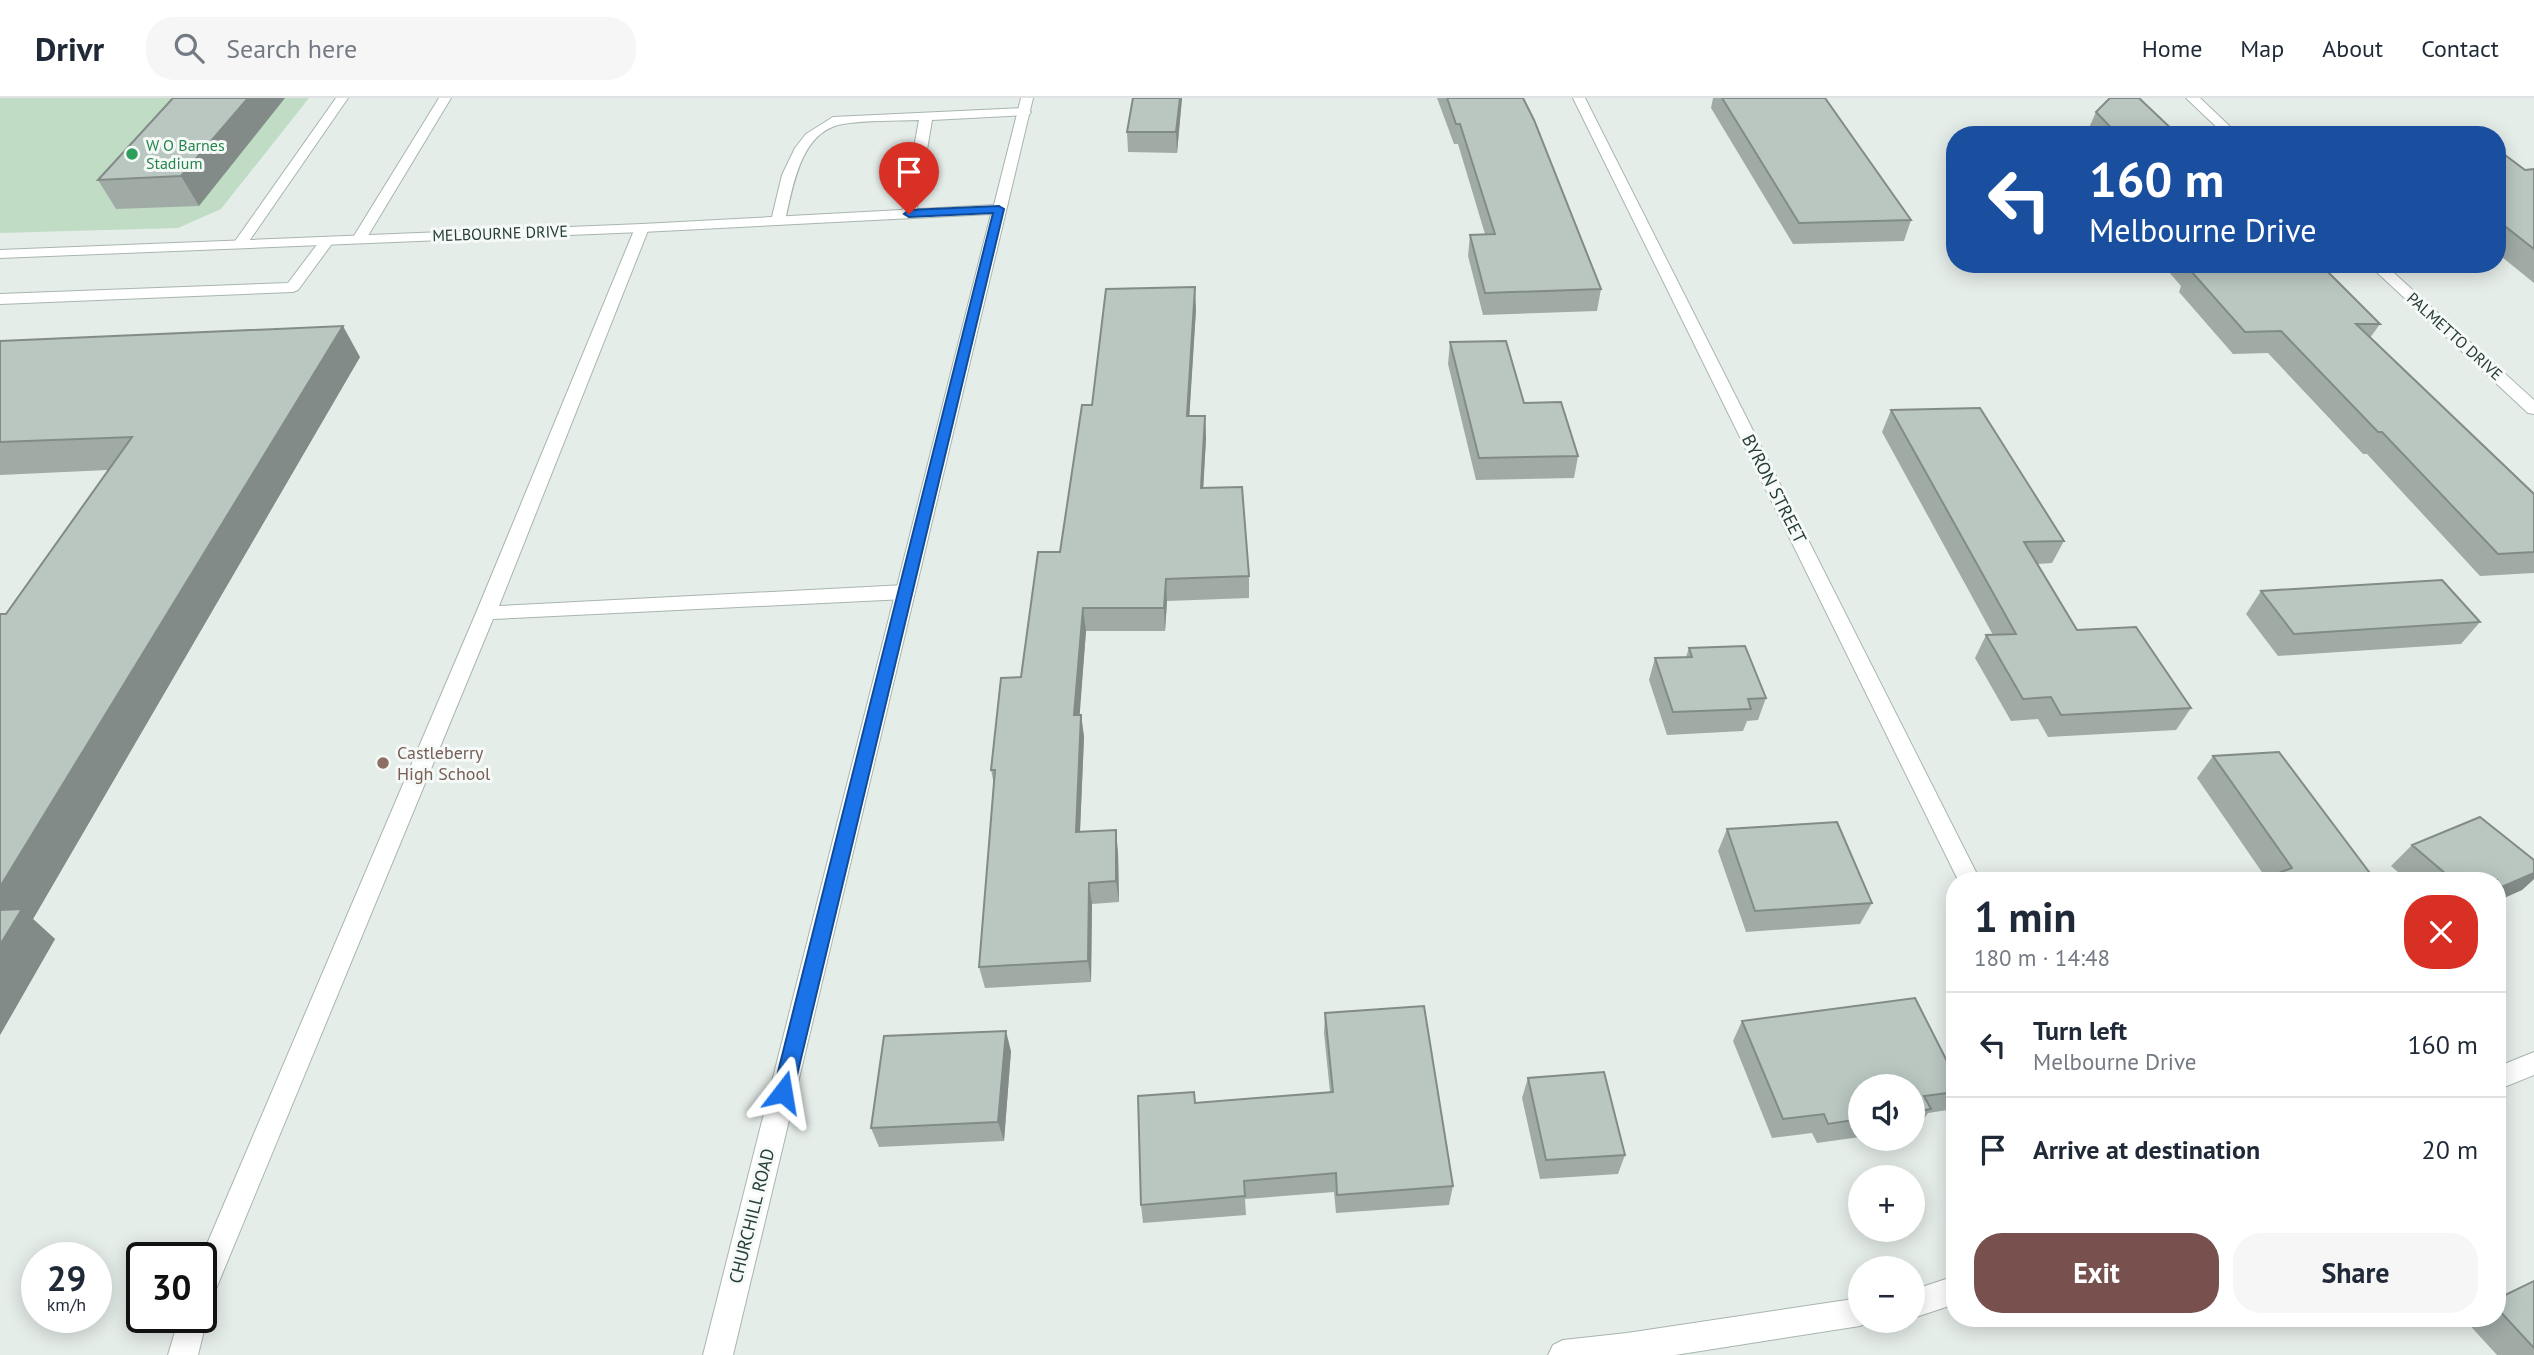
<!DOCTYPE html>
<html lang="en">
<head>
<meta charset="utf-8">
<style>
	:root { --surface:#fff; --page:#f6f6f7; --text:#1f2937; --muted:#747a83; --line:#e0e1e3; --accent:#78504e }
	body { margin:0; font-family:"PT Sans",sans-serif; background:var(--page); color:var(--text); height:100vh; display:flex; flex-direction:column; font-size:26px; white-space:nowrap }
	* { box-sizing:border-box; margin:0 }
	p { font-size:23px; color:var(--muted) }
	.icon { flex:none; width:38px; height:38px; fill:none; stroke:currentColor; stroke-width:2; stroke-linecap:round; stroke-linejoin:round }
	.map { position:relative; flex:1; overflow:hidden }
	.sheet { position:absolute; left:1946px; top:774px; width:560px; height:455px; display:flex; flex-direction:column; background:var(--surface); border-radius:28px; box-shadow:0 4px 18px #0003 }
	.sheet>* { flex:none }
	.banner { position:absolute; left:1946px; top:28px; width:560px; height:147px; border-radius:28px; box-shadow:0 4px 18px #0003; background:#1a4fa0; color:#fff; overflow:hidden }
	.tools { position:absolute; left:1848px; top:976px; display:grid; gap:14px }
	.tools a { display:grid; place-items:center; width:77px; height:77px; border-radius:50%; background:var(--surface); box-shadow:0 4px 18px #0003; font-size:35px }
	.speed { position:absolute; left:21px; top:1144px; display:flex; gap:14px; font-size:35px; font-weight:700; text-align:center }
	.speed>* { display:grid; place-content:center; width:91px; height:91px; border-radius:50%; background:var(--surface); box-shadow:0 4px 18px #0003; line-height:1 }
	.speed small { font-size:18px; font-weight:400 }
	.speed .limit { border:4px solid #111; border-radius:10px; background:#fff; color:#111 }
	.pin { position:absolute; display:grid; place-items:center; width:60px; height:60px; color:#fff; margin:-72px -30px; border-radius:50% 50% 50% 0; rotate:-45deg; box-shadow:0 0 7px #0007 }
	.pin .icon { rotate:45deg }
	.me { position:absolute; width:77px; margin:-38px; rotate:14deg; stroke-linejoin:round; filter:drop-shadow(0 0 5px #0008) }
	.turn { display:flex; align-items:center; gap:24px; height:147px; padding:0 28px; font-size:32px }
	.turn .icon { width:91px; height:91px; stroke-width:2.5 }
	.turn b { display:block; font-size:49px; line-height:60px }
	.round { display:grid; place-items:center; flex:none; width:74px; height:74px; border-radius:28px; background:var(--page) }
	.headline { display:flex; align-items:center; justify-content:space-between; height:119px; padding:0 28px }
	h1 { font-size:42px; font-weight:600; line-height:52px }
	.button { display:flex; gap:14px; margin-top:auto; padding:14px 28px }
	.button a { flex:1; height:80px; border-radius:28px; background:var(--accent); color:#fff; font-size:28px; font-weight:600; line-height:80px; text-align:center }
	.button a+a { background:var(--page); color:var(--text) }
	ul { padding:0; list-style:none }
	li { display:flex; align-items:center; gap:21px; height:105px; padding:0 28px; border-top:2px solid var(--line) }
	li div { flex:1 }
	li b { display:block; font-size:26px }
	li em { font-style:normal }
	header { display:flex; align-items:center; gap:42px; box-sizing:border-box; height:98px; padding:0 35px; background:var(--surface); border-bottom:2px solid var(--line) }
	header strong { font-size:33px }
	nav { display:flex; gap:38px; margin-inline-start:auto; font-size:24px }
	.search { width:490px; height:63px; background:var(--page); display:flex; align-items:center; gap:18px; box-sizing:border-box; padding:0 24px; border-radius:28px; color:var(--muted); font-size:26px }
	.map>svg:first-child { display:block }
	.green { fill:#c0dcc5 }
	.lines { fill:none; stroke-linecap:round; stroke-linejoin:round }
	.service-casing { stroke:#a8b5af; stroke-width:2 }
	.minor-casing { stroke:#a8b5af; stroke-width:2 }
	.service { fill:#fff; fill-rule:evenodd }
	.minor { fill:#fff; fill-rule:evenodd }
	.wall { fill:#a0aba6 }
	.shaded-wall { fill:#828b87 }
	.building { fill:#bac7c1; stroke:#828b87; stroke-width:2 }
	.route { fill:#1a73e8; stroke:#114b97; stroke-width:2 }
	.leisure-dot { fill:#2e9e5b; stroke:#f5f9f7; stroke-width:2.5 }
	.education-dot { fill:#8d6e63; stroke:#f5f9f7; stroke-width:2.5 }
	.labels { text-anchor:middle; stroke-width:6; stroke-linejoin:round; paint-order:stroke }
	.far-leisure-label { font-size:16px; fill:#27864d; stroke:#f5f9f7; text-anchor:start }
	.far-street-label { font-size:16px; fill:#263d35; stroke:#f5f9f7 }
	.street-label { font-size:18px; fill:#263d35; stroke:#f5f9f7 }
	.education-label { font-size:18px; fill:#785e54; stroke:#f5f9f7; text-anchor:start }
</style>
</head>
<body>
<header>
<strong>Drivr</strong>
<div class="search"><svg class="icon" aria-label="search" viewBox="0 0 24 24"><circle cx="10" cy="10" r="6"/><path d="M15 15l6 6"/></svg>Search here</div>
<nav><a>Home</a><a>Map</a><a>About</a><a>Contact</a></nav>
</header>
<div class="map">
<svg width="2534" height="1257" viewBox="0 0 2534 1257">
	<rect width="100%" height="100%" fill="#e5ede9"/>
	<path class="green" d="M0 0H309L221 111 178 130 0 135Z"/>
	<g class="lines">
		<defs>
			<path id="service" d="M336 0H348L245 149H235L233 146Z
				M439 0H451L366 141 364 144H354L352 141Z
				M1024 10 1031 14 1029 17 932 22 916 116 909 120 902 116 919 22C894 23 867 22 843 26 800 33 793 89 785 123L778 127 771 123 782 77 795 50 806 36 833 19Z
				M642 126 649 130 499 508 905 487 912 489 915 494 912 499 905 501 493 521 211 1203 201 1207V1160L476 515 635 130Z
				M327 139 334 143 298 192 293 194 0 206V196L288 185 322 140Z
				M201 1209 207 1220 198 1257H168L179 1220H201Z"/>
			<path id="minor" d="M1021 0H1033L733 1257H703L991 116 642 134 0 160V152L642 126 994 107Z
				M1573 0H1585L1980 782H1958Z
				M2186 0H2200L2239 37H2225Z
				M2368 166H2384L2534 302V316L2528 315Z
				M2534 954V977L2497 992V969Z
				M1955 1178V1206L1913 1220V1192Z
				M1860 1200V1223H1870L1860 1228 1675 1257H1548L1553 1247 1563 1242 1627 1235Z"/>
		</defs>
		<use href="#service" class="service-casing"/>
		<use href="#minor" class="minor-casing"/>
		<use href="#service" class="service"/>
		<use href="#minor" class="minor"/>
	</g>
	<path class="wall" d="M173 0 199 108 116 111 98 82Z
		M1133 0H1182L1177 55 1128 54 1127 34Z
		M1437 0H1523L1601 191 1597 213 1483 217 1468 158 1470 137 1485 136 1458 46H1454Z
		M1713 0H1825L1911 122 1904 143 1793 146 1711 10Z
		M2096 14 2178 37H2090L2087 34Z
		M2497 51 2525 72 2534 71V185L2497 155Z
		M2162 166H2320L2380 226 2370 240 2534 396V475L2480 478 2367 356H2363L2268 255 2233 256 2179 194 2181 188Z
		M1196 211 1189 318H1205L1206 340 1203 390 1249 478V500L1167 503 1165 533H1086L1079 617H1081L1084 639 1080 734 1118 754 1119 804 1092 806 1091 884 985 890 979 869 994 686 991 672 1060 454 1092 307Z
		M0 243 360 259 33 821 55 841 0 937 6 516 108 372 0 377Z
		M1450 244 1578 358 1574 380 1476 382 1448 266Z
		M1891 312 2064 443 2052 465 2037 466 2077 532 2191 610 2176 632 2048 639 2038 621 2011 623 1975 560 1986 537H1993L1882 334Z
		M2261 493 2480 524 2461 546 2278 558 2246 516Z
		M1689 550 1766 600 1758 622 1747 623 1743 633 1667 637 1649 582 1655 560 1686 559Z
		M2213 658 2375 782 2266 780 2197 680Z
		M1727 731 1872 805 1860 826 1746 834 1718 753Z
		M2412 747 2534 762V781L2522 792 2497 803V782H2407L2391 768Z
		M1325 915 1453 1088 1449 1107 1336 1115 1334 1094 1245 1101 1246 1117 1143 1125 1141 1107 1195 1005 1330 994 1324 935Z
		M1742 923 1955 979V1003L1948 1012 1928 1015 1917 1031H1913V989H1860V1039L1817 1045 1812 1035 1772 1040 1733 943Z
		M1011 953 1004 1043 879 1049 871 1030Z
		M1528 980 1625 1057 1618 1076 1540 1081 1522 1000Z
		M2534 1183V1257H2497L2464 1221 2466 1220H2497V1201Z"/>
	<path class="shaded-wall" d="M248 0H285L199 108 181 78Z
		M1180 0H1182L1177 55 1176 34Z
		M1195 189 1196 211 1188 340 1187 318Z
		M343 228 360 259 33 821 55 841 0 937V789Z
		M1205 318 1206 340 1202 413 1201 390Z
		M1166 481 1167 503 1165 533 1164 510Z
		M1083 510 1086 533 1078 639 1074 617Z
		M1081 617 1084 639 1079 756 1076 734Z
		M1116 732 1118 754 1119 804 1116 783Z
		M2534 775V781L2522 792 2497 803V791Z
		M1089 785 1092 806 1091 884 1088 863Z
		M1006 933 1011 953 1004 1043 998 1024Z"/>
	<path class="building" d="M173 0H248L181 78 98 82Z
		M1133 0H1180L1176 34H1127Z
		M1447 0H1523L1534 22 1601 191 1485 195 1470 137 1495 136 1460 26H1456Z
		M1722 0H1825L1911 122 1799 125Z
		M2110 0H2139L2178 37H2118L2096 14Z
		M2497 51 2525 72 2534 71V151L2497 122Z
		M2192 166H2320L2380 226H2356L2534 396V454L2498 456 2382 334H2378L2281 233 2245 234 2190 172H2197Z
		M1195 189 1187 318H1205L1201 390 1242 389 1249 478 1166 481 1164 510H1083L1074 617H1081L1076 734 1116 732V783L1089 785 1088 863 979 869 995 672H991L1001 580 1021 579 1038 454H1060L1082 307H1092L1106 191Z
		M343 228 0 789V516H6L132 339 0 344V243Z
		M1506 243 1524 305 1561 304 1578 358 1479 360 1450 244Z
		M1980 310 2064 443 2024 444 2077 532 2136 529 2191 610 2061 617 2051 599 2023 601 1986 537 2016 536 1891 312Z
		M2442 482 2480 524 2294 536 2261 493Z
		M1745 548 1766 600 1748 601 1751 611 1673 614 1655 560 1692 559 1689 550Z
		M2279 654 2375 782H2260L2292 770 2213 658Z
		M2480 719 2534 762V775L2497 791V782H2453L2412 747Z
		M1837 724 1872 805 1755 813 1727 731Z
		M22 811 0 847V812Z
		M1915 900 1955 979V994L1924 998 1931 1011 1913 1014V989H1860V1021L1828 1026 1824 1016 1783 1021 1742 923Z
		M1424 908 1453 1088 1337 1097 1336 1075 1244 1083 1245 1098 1141 1107 1138 998 1194 994 1195 1005 1333 994 1325 915Z
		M1006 933 998 1024 871 1030 884 938Z
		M1604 974 1625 1057 1546 1062 1528 980Z
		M2534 1183V1250L2497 1210V1201Z"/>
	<path class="route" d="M999 108 1004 111 793 994 790 1000 783 1003 776 1000 773 994 993 115 909 119 904 116 909 112Z"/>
	<circle class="leisure-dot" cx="132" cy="56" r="7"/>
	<circle class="education-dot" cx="383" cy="665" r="7"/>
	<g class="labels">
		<g class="far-leisure-label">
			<text x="146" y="53">W O Barnes<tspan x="146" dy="18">Stadium</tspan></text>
		</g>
		<g class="far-street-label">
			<text transform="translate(500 135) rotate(-2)" y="6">MELBOURNE DRIVE</text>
			<text transform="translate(2455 238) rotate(42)" y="6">PALMETTO DRIVE</text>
		</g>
		<g class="street-label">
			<text transform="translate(1774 391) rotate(63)" y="6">BYRON STREET</text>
			<text transform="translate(752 1118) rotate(-76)" y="6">CHURCHILL ROAD</text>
		</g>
		<g class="education-label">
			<text x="397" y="661">Castleberry<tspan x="397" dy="21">High School</tspan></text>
		</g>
	</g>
</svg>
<div class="tools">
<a><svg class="icon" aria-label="sound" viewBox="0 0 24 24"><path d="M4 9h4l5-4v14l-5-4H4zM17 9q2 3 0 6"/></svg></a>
<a>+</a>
<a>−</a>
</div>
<div class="speed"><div>29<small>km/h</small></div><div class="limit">30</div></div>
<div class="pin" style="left:909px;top:116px;background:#d93025"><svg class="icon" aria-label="arrive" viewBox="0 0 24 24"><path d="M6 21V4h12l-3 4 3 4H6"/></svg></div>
<svg class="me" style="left:783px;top:994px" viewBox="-20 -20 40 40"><path d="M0-17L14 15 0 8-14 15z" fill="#1a73e8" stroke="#fff" stroke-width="4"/></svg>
<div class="banner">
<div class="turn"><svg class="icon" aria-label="left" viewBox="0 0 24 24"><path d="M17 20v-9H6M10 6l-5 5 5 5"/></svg><div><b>160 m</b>Melbourne Drive</div></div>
</div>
<section class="sheet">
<div class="headline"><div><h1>1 min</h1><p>180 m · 14:48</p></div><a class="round" style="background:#d93025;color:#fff"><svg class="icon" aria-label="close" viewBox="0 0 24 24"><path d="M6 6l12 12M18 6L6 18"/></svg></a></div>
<ul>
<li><svg class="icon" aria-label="left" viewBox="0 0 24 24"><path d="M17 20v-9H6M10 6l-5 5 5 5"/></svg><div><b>Turn left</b><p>Melbourne Drive</p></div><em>160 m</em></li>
<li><svg class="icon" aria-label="arrive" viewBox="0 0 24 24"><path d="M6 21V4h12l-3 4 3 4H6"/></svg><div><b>Arrive at destination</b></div><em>20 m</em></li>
</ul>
<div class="button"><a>Exit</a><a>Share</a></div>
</section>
</div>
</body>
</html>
